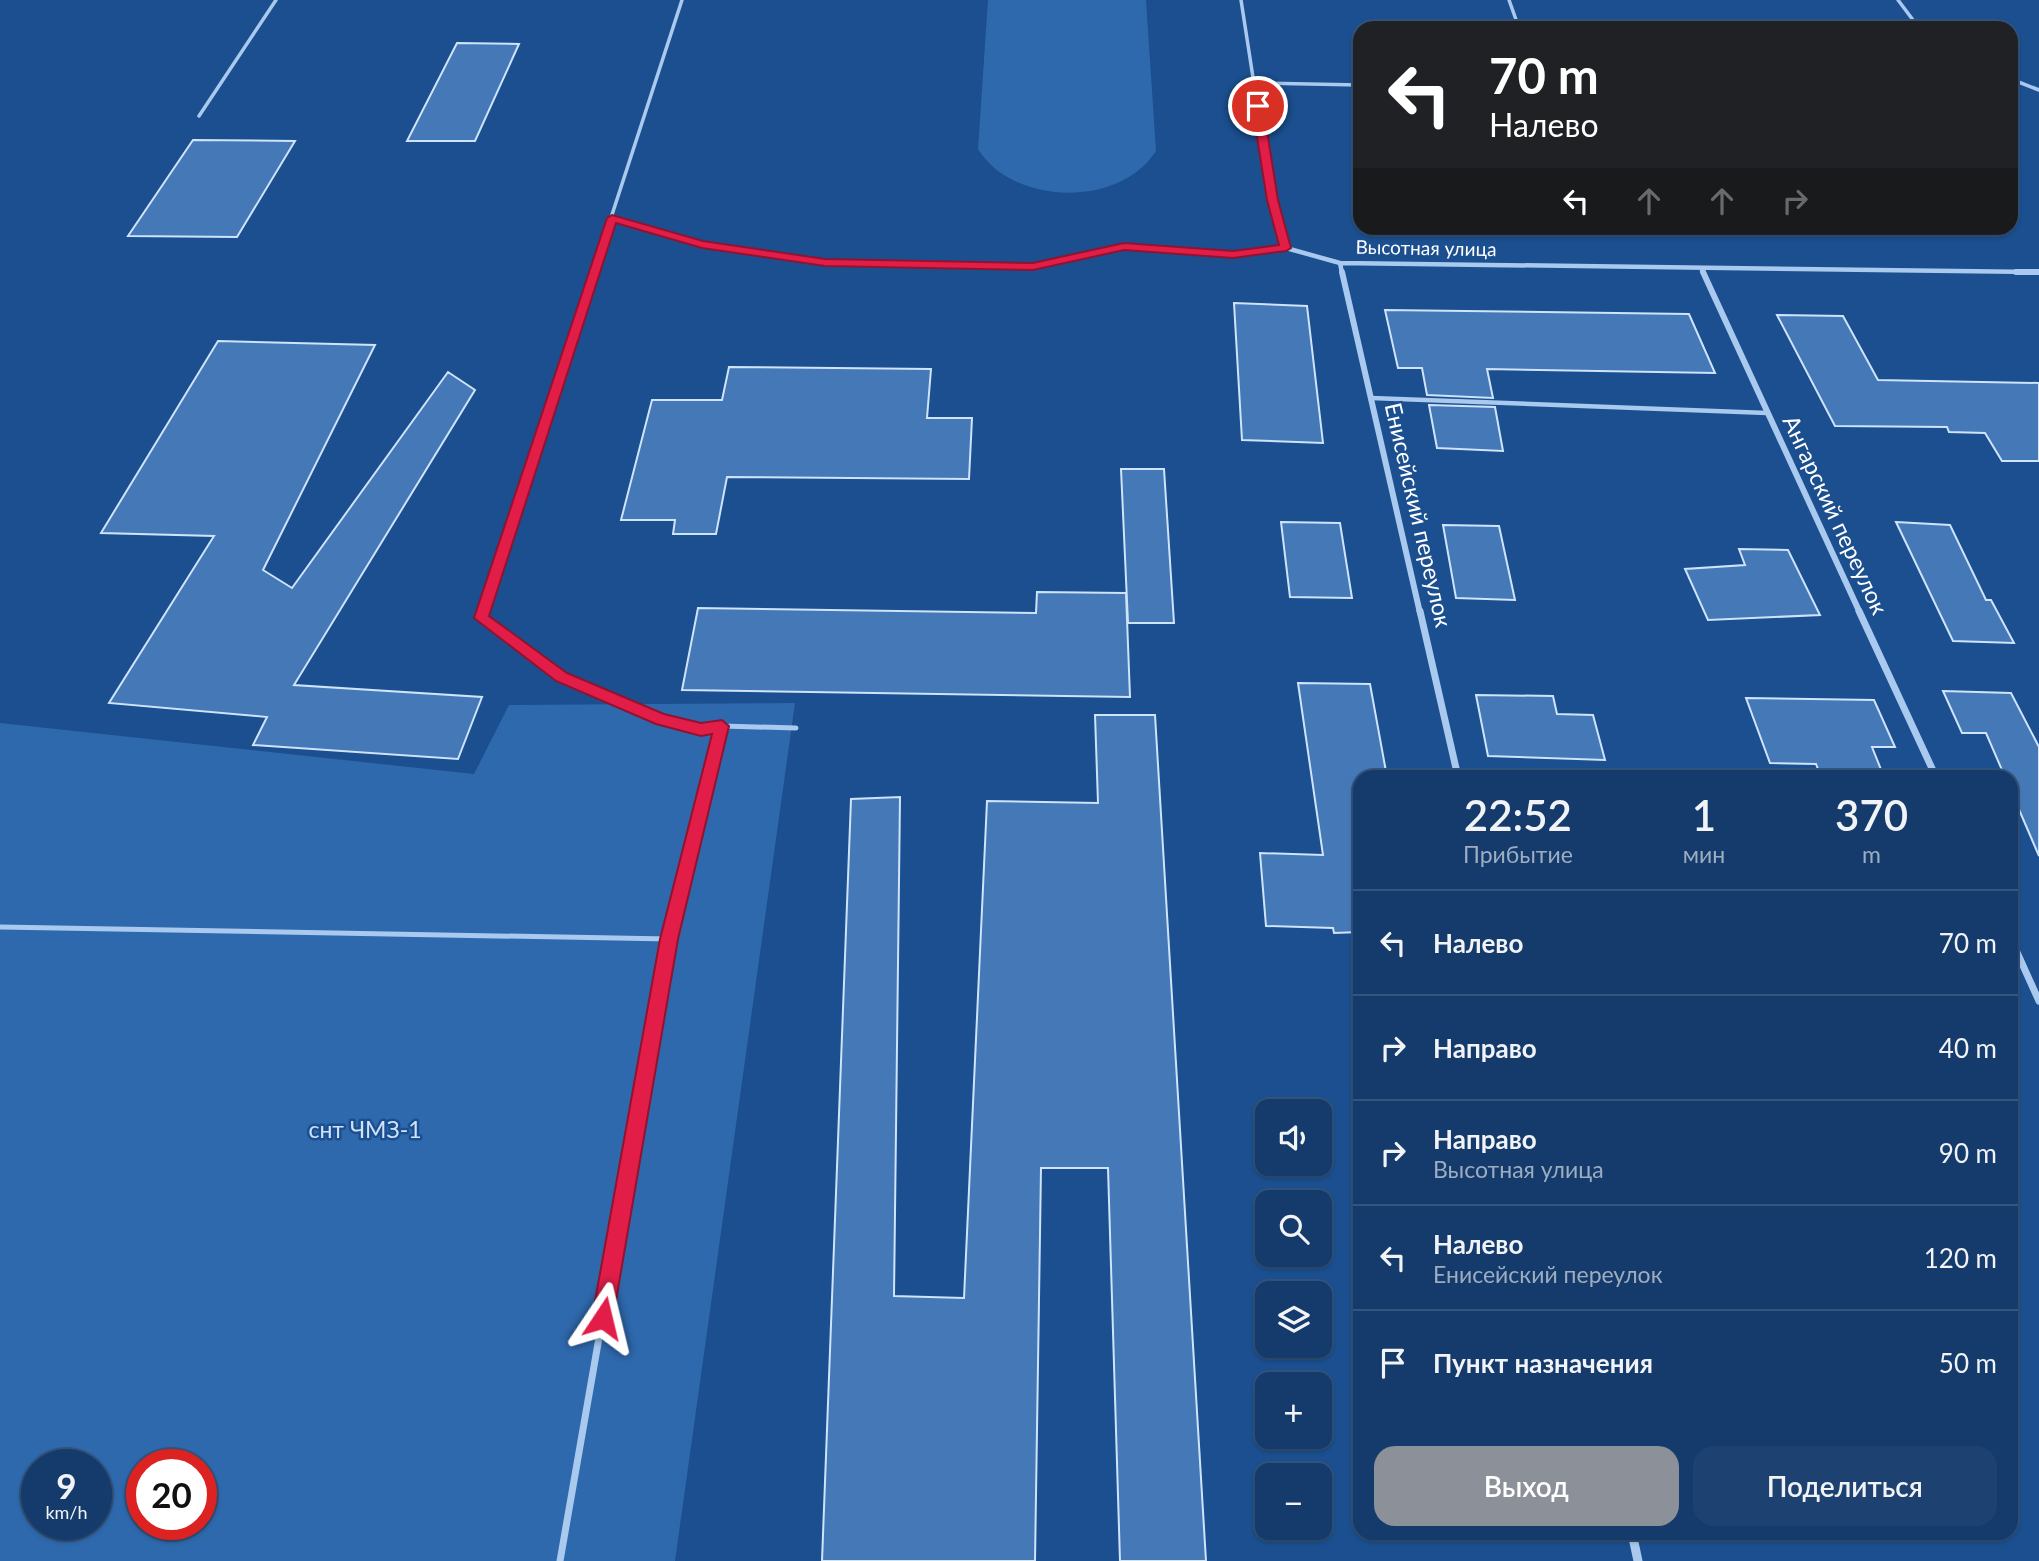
<!DOCTYPE html>
<html lang="ru">
<head>
<meta charset="utf-8">
<style>
	:root { --surface:#143b6b; --page:#1d4271; --text:#f1f3f6; --muted:#9dadc1; --line:#33557e; --accent:#8c9099 }
	body { margin:0; font-family:Lato,sans-serif; background:var(--page); color:var(--text); height:100vh; display:flex; flex-direction:column; font-size:26px; white-space:nowrap }
	* { box-sizing:border-box; margin:0 }
	p { font-size:23px; color:var(--muted) }
	.icon { flex:none; width:38px; height:38px; fill:none; stroke:currentColor; stroke-width:2; stroke-linecap:round; stroke-linejoin:round }
	.map { position:relative; flex:1; overflow:hidden }
	.drawer { position:absolute; left:1353px; top:770px; width:665px; height:770px; display:flex; flex-direction:column; background:var(--surface); border-radius:21px; box-shadow:0 2px 5px #0004,0 0 0 2px var(--line) }
	.drawer>* { flex:none }
	.top-card { position:absolute; left:1353px; top:21px; width:665px; height:214px; border-radius:21px; box-shadow:0 2px 5px #0004,0 0 0 2px var(--line); background:#202124; color:#fff; overflow:hidden }
	.tools { position:absolute; left:1255px; top:1099px; display:grid; gap:14px }
	.tools a { display:grid; place-items:center; width:77px; height:77px; border-radius:14px; background:var(--surface); box-shadow:0 2px 5px #0004,0 0 0 2px var(--line); font-size:35px }
	.speed { position:absolute; left:21px; top:1449px; display:flex; gap:14px; font-size:35px; font-weight:700; text-align:center }
	.speed>* { display:grid; place-content:center; width:91px; height:91px; border-radius:50%; background:var(--surface); box-shadow:0 2px 5px #0004,0 0 0 2px var(--line); line-height:1 }
	.speed small { font-size:18px; font-weight:400 }
	.speed .limit { border:10px solid #d22; background:#fff; color:#111 }
	.pin { position:absolute; display:grid; place-items:center; width:60px; height:60px; color:#fff; margin:-30px; border:4px solid #fff; border-radius:50%; box-shadow:0 2px 7px #0007 }
	.me { position:absolute; width:77px; margin:-38px; rotate:10deg; stroke-linejoin:round; filter:drop-shadow(0 0 5px #0008) }
	.turn { display:flex; align-items:center; gap:24px; height:147px; padding:0 21px; font-size:32px }
	.turn .icon { width:91px; height:91px; stroke-width:2.5 }
	.turn b { display:block; font-size:49px; line-height:60px }
	.lanes { display:flex; align-items:center; height:66px; padding:0 21px; background:#0003; justify-content:center; gap:35px; direction:ltr }
	.lanes .off { opacity:.35 }
	.eta { display:flex; justify-content:space-evenly; align-items:center; height:119px; text-align:center }
	.eta b { font-size:42px; font-weight:600; line-height:49px }
	.action { display:flex; gap:14px; margin-top:auto; padding:14px 21px }
	.action a { flex:1; height:80px; border-radius:21px; background:var(--accent); color:#fff; font-size:28px; font-weight:600; line-height:80px; text-align:center }
	.action a+a { background:var(--page); color:var(--text) }
	ul { padding:0; list-style:none }
	li { display:flex; align-items:center; gap:21px; height:105px; padding:0 21px; border-top:2px solid var(--line) }
	li div { flex:1 }
	li b { display:block; font-size:26px }
	li em { font-style:normal }
	.map>svg:first-child { display:block }
	.green { fill:#2e69ad; fill-rule:evenodd }
	.building { fill:#4478b7; stroke:#cfe3fa; stroke-width:2 }
	.lines { fill:none; stroke-linecap:round; stroke-linejoin:round }
	.lane-far3 { stroke:#a9c9ee; stroke-width:3.5 }
	.lane-far2 { stroke:#a9c9ee; stroke-width:4.5 }
	.lane-far1 { stroke:#a9c9ee; stroke-width:5 }
	.lane { stroke:#a9c9ee; stroke-width:7 }
	.street-far3 { stroke:#a9c9ee; stroke-width:4.5 }
	.street-far2 { stroke:#a9c9ee; stroke-width:6 }
	.street-far1 { stroke:#a9c9ee; stroke-width:7 }
	.street { stroke:#a9c9ee; stroke-width:9 }
	.route { fill:#e11d48; stroke:#92132f; stroke-width:2 }
	.labels { text-anchor:middle; stroke-width:5; stroke-linejoin:round; paint-order:stroke }
	.far-street-label { font-size:19px; fill:#fff; stroke:#1b4f8f }
	.street-label { font-size:23px; fill:#fff; stroke:#1b4f8f }
	.park-label { font-size:23px; fill:#cfe3fa; stroke:#1b4f8f }
</style>
</head>
<body>
<div class="map">
<svg width="2039" height="1561" viewBox="0 0 2039 1561">
	<rect width="100%" height="100%" fill="#1b4f8f"/>
	<path class="green" d="M988 0H1146L1156 151C1120 208 1013 206 978 149Z
		M795 703 675 1561H0V723L474 774 509 705ZM37 1465H96V1524H37ZM142 1465H201V1524H142Z"/>
	<path class="building" d="M457 43 519 44 475 141H407Z
		M193 140 295 141 237 237 128 236Z
		M1234 303 1307 306 1323 443 1242 440Z
		M1385 310 1689 314 1715 373 1487 369 1493 398 1427 395 1422 368H1398Z
		M1777 315 1843 316 1878 380 2039 383V461H2002L1985 433 1949 432 1947 427 1835 426Z
		M218 341 375 345 263 570 292 588 448 372 475 390 294 685 482 697 458 759 253 745 267 717 109 703 214 536 101 533Z
		M729 367 931 369 927 418H972L969 479 727 477 716 534H673L675 520H621L652 400H722Z
		M1429 405 1495 407 1503 451 1437 448Z
		M1121 469H1164L1174 623H1128Z
		M1281 522 1340 523 1352 598 1290 597Z
		M1896 522 1950 525 1986 600H1991L2014 643 1953 641Z
		M1443 525 1499 526 1515 600 1456 598Z
		M1739 549 1788 550 1820 615 1708 620 1685 569 1745 565Z
		M1037 592 1126 593 1130 697 682 690 698 608 1036 613Z
		M1298 683 1370 684 1387 777H1360V932L1334 933 1333 928 1266 926 1260 853 1323 855Z
		M1943 691 2011 693 2039 747V856L2011 791V777H2005L1986 733H1962Z
		M1476 695 1553 696 1557 714 1593 715 1605 760 1488 756Z
		M1746 698 1874 700 1895 747H1872L1884 777H1821L1816 764 1770 763Z
		M1095 715H1155L1206 1561H1120L1108 1168H1041L1035 1561H822L851 799 900 797 894 1296 964 1298 987 801 1098 803Z"/>
	<g class="lines">
		<path class="lane-far3" d="M1241 0 1272 200 1286 248
			M1509 0 1519 28
			M1898 0 1919 28
			M2011 79 2039 90
			M1254 83 1360 85
			M199 116 276 0
			M593 273 682 0"/>
		<path class="lane-far2" d="M1371 398 1767 413
			M483 613 594 272"/>
		<path class="lane-far1" d="M483 611 481 618 562 677 661 719 701 730 722 726 796 728
			M0 927 669 939
			M652 1036 669 939 722 726"/>
		<path class="lane" d="M560 1561 652 1034"/>
		<path class="street-far3" d="M612 218 702 244 825 263 1033 267 1124 246 1233 254 1286 248 1340 263 2039 272
			M1340 263 1342 273
			M1701 268 1704 273"/>
		<path class="street-far2" d="M1342 272 1420 613
			M1703 272 1860 613
			M2016 272H2039"/>
		<path class="street-far1" d="M1420 611 1458 777
			M1859 611 1936 777
			M2011 939 2039 1001"/>
		<path class="street" d="M1632 1533 1638 1561"/>
	</g>
	<path class="route" d="M1258 103 1263 106 1278 200 1291 248 1286 251 1233 258 1124 250 1033 270 825 266 702 248 616 223 489 616 567 673 664 714 701 723 722 720 729 726 678 939 613 1318 610 1325 603 1328 595 1325 592 1318 660 939 712 734 701 736 656 724 556 681 474 618 607 218 612 215 703 241 825 259 1033 263 1124 243 1233 251 1279 245 1267 200 1252 106Z"/>
	<g class="labels">
		<g class="far-street-label">
			<text transform="translate(1426 248) rotate(1)" y="7">Высотная улица</text>
		</g>
		<g class="street-label">
			<text transform="translate(1418 515) rotate(77)" y="8">Енисейский переулок</text>
			<text transform="translate(1835 515) rotate(65)" y="8">Ангарский переулок</text>
		</g>
		<g class="park-label">
			<text x="365" y="1138">снт ЧМЗ-1</text>
		</g>
	</g>
</svg>
<div class="tools">
<a><svg class="icon" aria-label="sound" viewBox="0 0 24 24"><path d="M4 9h4l5-4v14l-5-4H4zM17 9q2 3 0 6"/></svg></a>
<a><svg class="icon" aria-label="search" viewBox="0 0 24 24"><circle cx="10" cy="10" r="6"/><path d="M15 15l6 6"/></svg></a>
<a><svg class="icon" aria-label="layers" viewBox="0 0 24 24"><path d="M12 4l9 5-9 5-9-5zM3 14l9 5 9-5"/></svg></a>
<a>+</a>
<a>−</a>
</div>
<div class="speed"><div>9<small>km/h</small></div><div class="limit">20</div></div>
<div class="pin" style="left:1258px;top:106px;background:#d93025"><svg class="icon" aria-label="arrive" viewBox="0 0 24 24"><path d="M6 21V4h12l-3 4 3 4H6"/></svg></div>
<svg class="me" style="left:603px;top:1318px" viewBox="-20 -20 40 40"><path d="M0-17L14 15 0 8-14 15z" fill="#e11d48" stroke="#fff" stroke-width="4"/></svg>
<div class="top-card">
<div class="turn"><svg class="icon" aria-label="left" viewBox="0 0 24 24"><path d="M17 20v-9H6M10 6l-5 5 5 5"/></svg><div><b>70 m</b>Налево</div></div>
<div class="lanes"><svg class="icon" aria-label="left" viewBox="0 0 24 24"><path d="M17 20v-9H6M10 6l-5 5 5 5"/></svg><svg class="icon off" aria-label="ahead" viewBox="0 0 24 24"><path d="M12 20V5M6 11l6-6 6 6"/></svg><svg class="icon off" aria-label="ahead" viewBox="0 0 24 24"><path d="M12 20V5M6 11l6-6 6 6"/></svg><svg class="icon off" aria-label="right" viewBox="0 0 24 24"><path d="M7 20v-9h11M14 6l5 5-5 5"/></svg></div>
</div>
<section class="drawer">
<div class="eta">
<div><b>22:52</b><p>Прибытие</p></div>
<div><b>1</b><p>мин</p></div>
<div><b>370</b><p>m</p></div>
</div>
<ul>
<li><svg class="icon" aria-label="left" viewBox="0 0 24 24"><path d="M17 20v-9H6M10 6l-5 5 5 5"/></svg><div><b>Налево</b></div><em>70 m</em></li>
<li><svg class="icon" aria-label="right" viewBox="0 0 24 24"><path d="M7 20v-9h11M14 6l5 5-5 5"/></svg><div><b>Направо</b></div><em>40 m</em></li>
<li><svg class="icon" aria-label="right" viewBox="0 0 24 24"><path d="M7 20v-9h11M14 6l5 5-5 5"/></svg><div><b>Направо</b><p>Высотная улица</p></div><em>90 m</em></li>
<li><svg class="icon" aria-label="left" viewBox="0 0 24 24"><path d="M17 20v-9H6M10 6l-5 5 5 5"/></svg><div><b>Налево</b><p>Енисейский переулок</p></div><em>120 m</em></li>
<li><svg class="icon" aria-label="arrive" viewBox="0 0 24 24"><path d="M6 21V4h12l-3 4 3 4H6"/></svg><div><b>Пункт назначения</b></div><em>50 m</em></li>
</ul>
<div class="action"><a>Выход</a><a>Поделиться</a></div>
</section>
</div>
</body>
</html>
